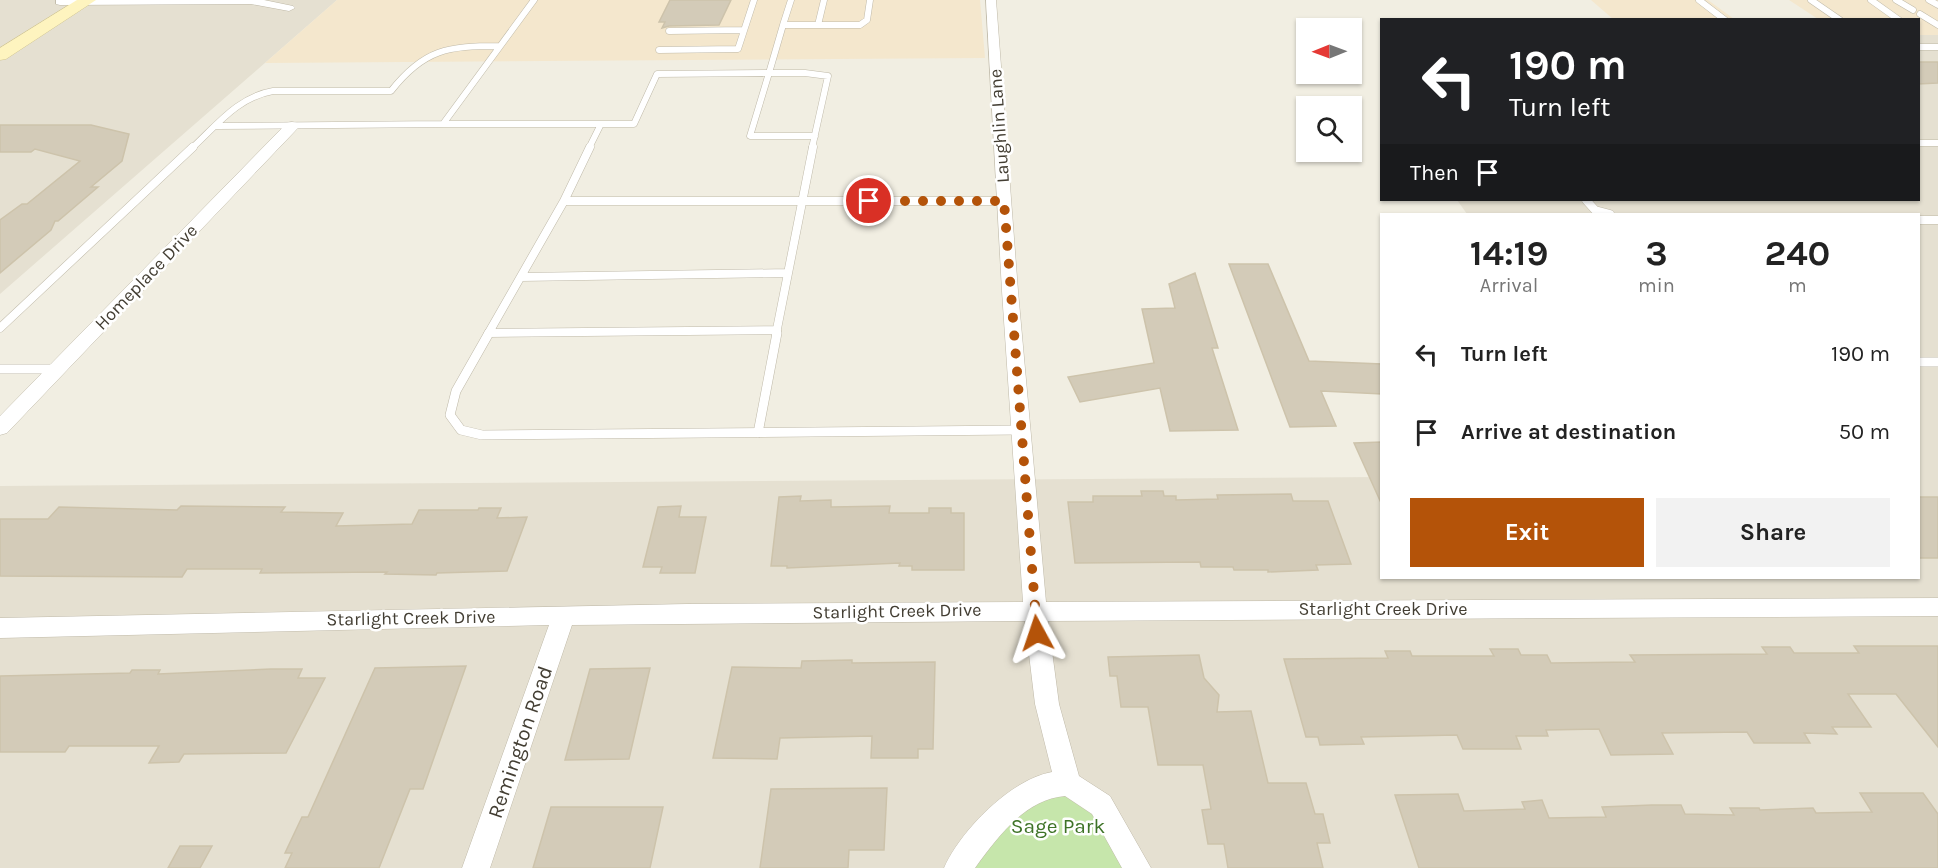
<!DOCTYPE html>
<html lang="en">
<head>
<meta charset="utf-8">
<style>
	:root { --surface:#fff; --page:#f2f2f2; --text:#222; --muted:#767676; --accent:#b45309 }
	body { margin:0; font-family:Karla,sans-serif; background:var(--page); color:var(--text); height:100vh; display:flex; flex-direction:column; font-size:22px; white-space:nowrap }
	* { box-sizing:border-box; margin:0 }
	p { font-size:20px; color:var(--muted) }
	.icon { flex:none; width:33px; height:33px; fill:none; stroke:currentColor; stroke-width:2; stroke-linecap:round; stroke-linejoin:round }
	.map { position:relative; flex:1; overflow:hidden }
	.details { position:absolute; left:1380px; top:213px; width:540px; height:366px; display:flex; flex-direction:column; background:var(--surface); border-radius:0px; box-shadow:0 2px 4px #0004 }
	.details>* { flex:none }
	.hud { position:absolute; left:1380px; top:18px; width:540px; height:183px; border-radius:0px; box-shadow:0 2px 4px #0004; background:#202124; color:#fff; overflow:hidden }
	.needle { width:39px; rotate:269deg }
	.buttons { position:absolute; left:1296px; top:18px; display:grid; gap:12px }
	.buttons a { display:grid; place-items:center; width:66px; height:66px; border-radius:0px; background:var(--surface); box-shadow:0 2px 4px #0004; font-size:30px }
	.pin { position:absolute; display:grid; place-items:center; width:51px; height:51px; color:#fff; margin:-26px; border:3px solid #fff; border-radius:50%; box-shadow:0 2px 6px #0007 }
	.me { position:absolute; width:66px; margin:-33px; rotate:355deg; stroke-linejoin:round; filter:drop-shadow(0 0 4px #0008) }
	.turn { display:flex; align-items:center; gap:21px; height:126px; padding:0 30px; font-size:27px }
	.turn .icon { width:78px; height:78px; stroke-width:2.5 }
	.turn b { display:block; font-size:42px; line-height:51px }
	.then { display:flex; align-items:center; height:57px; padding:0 30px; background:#0003; gap:12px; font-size:22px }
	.eta { display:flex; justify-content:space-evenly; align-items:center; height:102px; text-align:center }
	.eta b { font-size:36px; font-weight:700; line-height:42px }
	.primary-button { display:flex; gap:12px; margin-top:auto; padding:12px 30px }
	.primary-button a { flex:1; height:69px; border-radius:0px; background:var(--accent); color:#fff; font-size:24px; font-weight:700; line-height:69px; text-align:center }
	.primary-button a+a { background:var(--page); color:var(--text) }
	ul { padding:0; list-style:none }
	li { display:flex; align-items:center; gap:18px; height:78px; padding:0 30px }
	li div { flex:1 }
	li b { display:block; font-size:22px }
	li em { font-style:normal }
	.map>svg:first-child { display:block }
	.residential { fill:#e5e0d1 }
	.commercial { fill:#f4e7cd }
	.green { fill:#c6e6ab }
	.building { fill:#d3cbb8; stroke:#cdc3ab; stroke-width:1.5 }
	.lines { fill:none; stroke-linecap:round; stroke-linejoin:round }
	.lane-far2-casing { stroke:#bfb9a8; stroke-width:7 }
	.lane-far1-casing { stroke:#bfb9a8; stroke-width:9 }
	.lane-casing { stroke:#bfb9a8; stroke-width:10 }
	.street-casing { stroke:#bfb9a8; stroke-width:1 }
	.secondary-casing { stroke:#d2c692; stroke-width:1 }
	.lane-far2 { stroke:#fff; stroke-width:6 }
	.lane-far1 { stroke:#fff; stroke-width:8 }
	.lane { stroke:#fff; stroke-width:9 }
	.street { fill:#fff; fill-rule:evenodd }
	.secondary { fill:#fef4bf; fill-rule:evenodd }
	.route { stroke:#b45309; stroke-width:10; stroke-dasharray:0 18 }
	.labels { text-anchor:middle; stroke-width:5; stroke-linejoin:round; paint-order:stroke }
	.street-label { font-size:18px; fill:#433e33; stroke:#fff }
	.near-street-label { font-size:21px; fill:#433e33; stroke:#fff }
	.near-park-label { font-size:21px; fill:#3e7327; stroke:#fff }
</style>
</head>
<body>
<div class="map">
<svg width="1938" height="868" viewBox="0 0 1938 868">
	<rect width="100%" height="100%" fill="#f1eee2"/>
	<path class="residential" d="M0 0H337L0 294Z
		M1919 35H1938V868H0V486L1381 477 1382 578H1918V214H1467L1457 200H1918Z"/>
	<path class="commercial" d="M337 0H980L985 58 265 63Z
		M1591 0H1708L1734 19H1613Z
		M1789 0H1938V35H1919L1918 20 1818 19Z"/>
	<path class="green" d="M1068 783 1136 868H958L979 838Z"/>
	<path class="building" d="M670 0H731L719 25 669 26 662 28 665 22H659Z
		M1918 62H1938V83L1918 84Z
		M0 125H91L129 134 122 161 91 187H98L58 221H55L51 230 0 273V220L22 204H27L80 161 35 149 31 152H0Z
		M1229 264H1268L1309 361 1382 364V394L1321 391 1336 426 1290 427Z
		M1195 273 1218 348H1212L1238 430 1170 431 1160 388 1080 402 1068 377 1154 363 1142 309 1175 308 1169 284Z
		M1382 442V505L1354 443Z
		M1141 491H1163L1164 496H1176V500L1218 499 1217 495 1291 494 1293 501H1328L1351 564 1316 565 1318 570 1268 572V570H1234L1233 567H1201L1200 562 1075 563 1068 502H1093V496H1142Z
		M801 496 800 501 831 500V507L890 506 889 513H929V508H951V513H964V570H912V566H899L900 563 787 568V566H771L779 497Z
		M1918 497H1938V558H1918Z
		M181 506 285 507 281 512 343 513 336 526 412 524 419 510H478L479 508H501L497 518 527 517 507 571 437 573 436 575 385 574 387 572 260 573 262 569H187L182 577 0 576V519H48L59 507 177 510Z
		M681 506 679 517H706L695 573H660L662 567H643L658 507Z
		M1854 646H1938V747L1896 694H1848L1871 727H1832L1837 734 1804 733 1810 743H1754L1747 732 1662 733 1673 754 1611 755 1599 729 1546 730 1548 736H1516L1521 749H1463L1457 735 1361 737 1364 744 1320 745 1318 737H1306L1284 659 1388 658 1385 651H1410L1412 656H1494L1490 649H1518L1521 655H1547L1551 663 1635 662 1630 655 1767 654 1762 647H1790L1794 653H1859Z
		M1199 655 1204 678 1219 695 1217 712 1251 711 1268 783H1306L1315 814H1323L1330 843H1317L1323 868H1228L1224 844H1208L1202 810 1211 809 1203 765H1158L1148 707H1121L1117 676H1110L1108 657Z
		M852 660V663L935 662 933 749H918V758H871L872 736 780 738 777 759 713 758 732 667 801 668 802 661Z
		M466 666 423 789H410L379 868H285L292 853H285L302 817H308L375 668Z
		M650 668 629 759 565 760 590 669Z
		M271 669H302L298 678H325L286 753 184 754 179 762 149 763 159 746H69L65 752H0V676L130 673 132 670H160L158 674Z
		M887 788 884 850H849L848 868H760L771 789Z
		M1860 793H1923L1938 814V868H1419L1395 795 1458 794 1464 811 1525 809 1522 802 1542 800 1549 818 1606 817 1602 807 1652 805H1681L1685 814 1734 815 1730 808H1759L1760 810 1813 808 1816 813 1872 812Z
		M551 807H663L650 868H533Z
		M180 846H212L200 868H168Z"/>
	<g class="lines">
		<defs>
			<path id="lane-far2" d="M791 0 783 25H860L867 20 870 0
				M1699 0 1725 20
				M1811 0 1840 20
				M1871 0 1899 20
				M1896 0 1913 10
				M1929 0 1938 5
				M1920 14 1938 25
				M783 25 769 73H805L828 76 812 148
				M818 25 824 0
				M669 31 744 30
				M1918 47H1938
				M659 50 738 49 754 0
				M443 124H601
				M216 126 443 124 534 0
				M1918 143H1938
				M192 148C217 125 238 97 273 91H391C424 49 448 46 499 46
				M589 148 601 124H634L657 74 769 73 750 136H815"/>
			<path id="lane-far1" d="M1586 200 1595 210 1610 214
				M564 201 590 147
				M1918 220H1938
				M521 277 788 273
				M0 328 193 147
				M489 333 777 330
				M488 334 564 201H1004
				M776 334 813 147"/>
			<path id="lane" d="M489 333 456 391 450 415 461 430 482 435 1022 430
				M1918 362H1938
				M0 369H57
				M758 433 777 333"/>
			<path id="street" d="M56 0H264L293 6 295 8 289 11 251 4 60 5 56 4Z
				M986 0H996L1018 291 1046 602 1938 598V616L1048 621 1059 704 1079 776 1110 796 1151 868H1122L1092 814 1065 796C1025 799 997 838 975 868H944C960 831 1011 779 1052 772L1035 704 1025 621 572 625 490 868H462L549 625 0 638V618L687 604 1023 602 1002 291Z
				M292 122 297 123 299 126 297 129 7 433 0 435V416L287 123Z"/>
			<path id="secondary" d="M77 0H96L6 59 0 60V48Z"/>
		</defs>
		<use href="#lane-far2" class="lane-far2-casing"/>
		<use href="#lane-far1" class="lane-far1-casing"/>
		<use href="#lane" class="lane-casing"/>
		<use href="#street" class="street-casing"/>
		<use href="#secondary" class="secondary-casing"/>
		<use href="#lane-far2" class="lane-far2"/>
		<use href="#lane-far1" class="lane-far1"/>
		<use href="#lane" class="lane"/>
		<use href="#street" class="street"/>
		<use href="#secondary" class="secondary"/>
	</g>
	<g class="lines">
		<path class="route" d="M869 201H1004L1037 633"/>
	</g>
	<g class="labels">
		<g class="street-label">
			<text transform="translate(999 126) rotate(-94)" y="6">Laughlin Lane</text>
			<text transform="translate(146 277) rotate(-46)" y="6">Homeplace Drive</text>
			<text x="1383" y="615">Starlight Creek Drive</text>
			<text transform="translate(897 611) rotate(-1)" y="6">Starlight Creek Drive</text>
			<text transform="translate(411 618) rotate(-1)" y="6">Starlight Creek Drive</text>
		</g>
		<g class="near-street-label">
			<text transform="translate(520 742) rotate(-71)" y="7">Remington Road</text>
		</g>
		<g class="near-park-label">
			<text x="1058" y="833">Sage Park</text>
		</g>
	</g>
</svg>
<div class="buttons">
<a><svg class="needle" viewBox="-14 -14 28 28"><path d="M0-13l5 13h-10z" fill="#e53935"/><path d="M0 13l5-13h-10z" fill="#767676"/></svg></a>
<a><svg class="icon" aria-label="search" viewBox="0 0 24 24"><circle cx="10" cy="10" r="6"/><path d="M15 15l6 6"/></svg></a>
</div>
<div class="pin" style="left:869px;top:201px;background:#d93025"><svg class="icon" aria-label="arrive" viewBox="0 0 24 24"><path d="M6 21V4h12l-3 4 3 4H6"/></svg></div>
<svg class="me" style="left:1037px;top:633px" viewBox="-20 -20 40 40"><path d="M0-17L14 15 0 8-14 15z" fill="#b45309" stroke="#fff" stroke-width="4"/></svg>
<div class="hud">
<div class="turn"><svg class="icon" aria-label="left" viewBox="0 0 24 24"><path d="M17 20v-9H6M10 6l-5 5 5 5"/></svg><div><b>190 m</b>Turn left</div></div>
<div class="then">Then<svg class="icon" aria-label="arrive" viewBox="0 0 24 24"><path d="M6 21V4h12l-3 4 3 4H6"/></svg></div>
</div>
<section class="details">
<div class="eta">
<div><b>14:19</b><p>Arrival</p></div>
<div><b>3</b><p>min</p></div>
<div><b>240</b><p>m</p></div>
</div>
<ul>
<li><svg class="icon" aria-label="left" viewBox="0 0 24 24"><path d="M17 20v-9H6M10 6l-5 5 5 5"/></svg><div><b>Turn left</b></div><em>190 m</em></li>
<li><svg class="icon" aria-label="arrive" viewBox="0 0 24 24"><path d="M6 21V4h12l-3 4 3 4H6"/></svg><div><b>Arrive at destination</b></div><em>50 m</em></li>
</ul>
<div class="primary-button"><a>Exit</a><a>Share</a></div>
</section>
</div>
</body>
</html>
